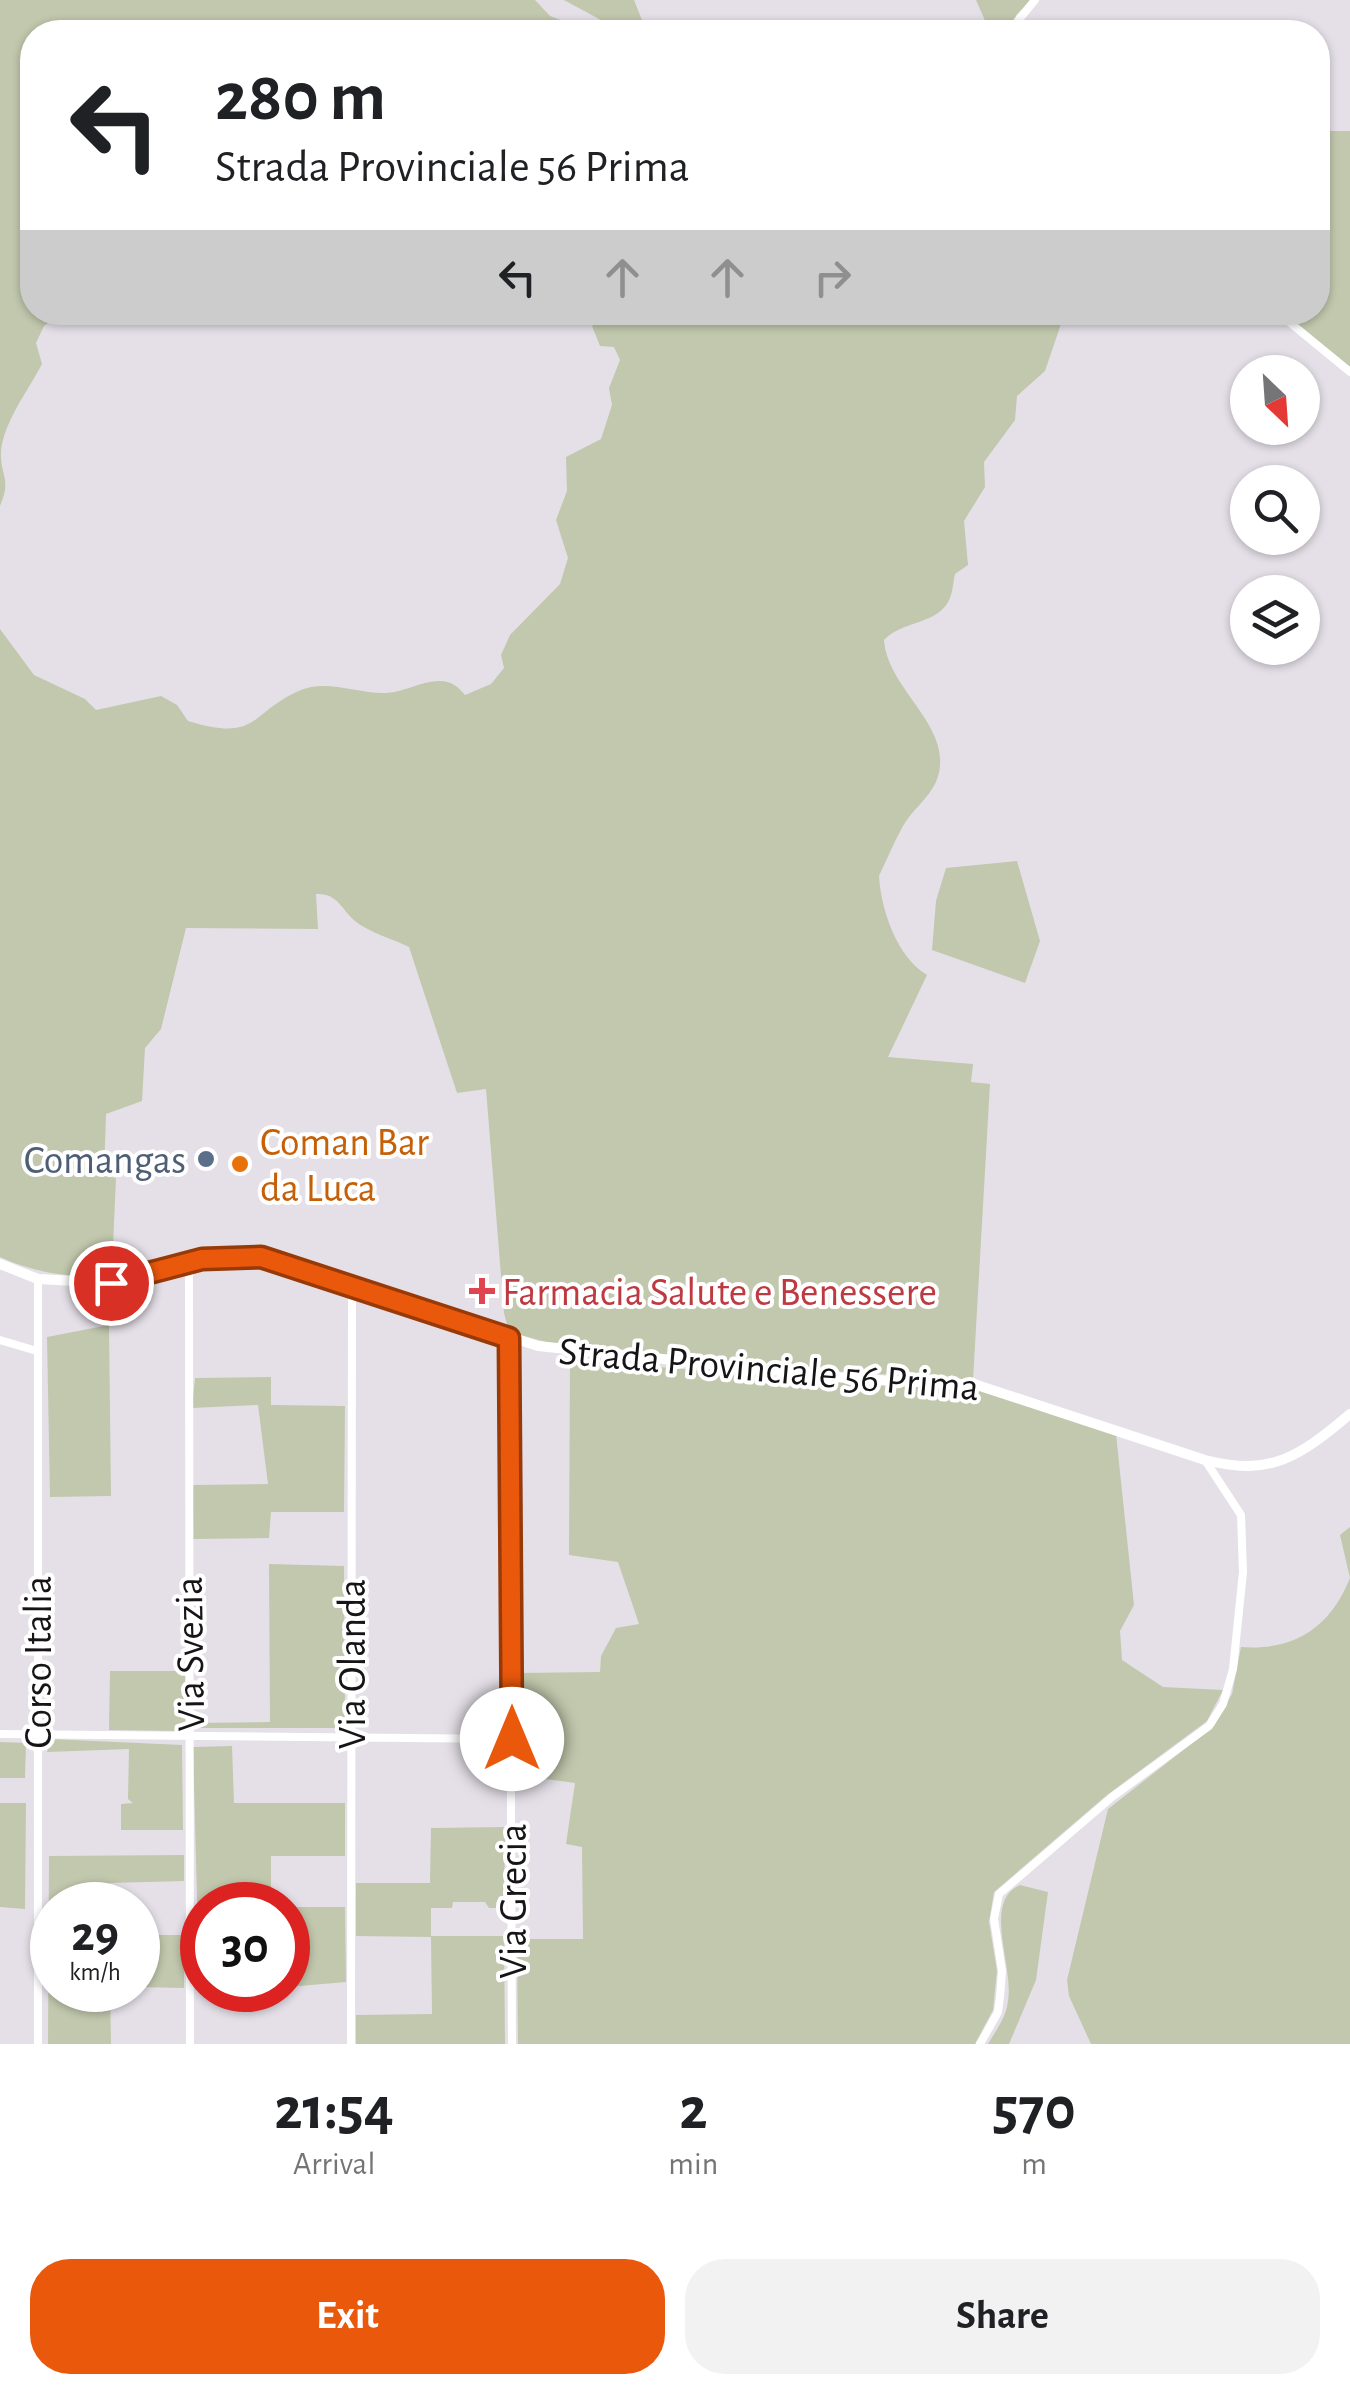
<!DOCTYPE html>
<html lang="en">
<head>
<meta charset="utf-8">
<style>
	:root { --surface:#fff; --page:#f2f2f2; --text:#202124; --muted:#757577; --accent:#ea580c }
	body { margin:0; font-family:"Alegreya Sans",sans-serif; background:var(--page); color:var(--text); height:100vh; display:flex; flex-direction:column; font-size:38px; white-space:nowrap }
	* { box-sizing:border-box; margin:0 }
	p { font-size:32px; color:var(--muted) }
	.icon { flex:none; width:55px; height:55px; fill:none; stroke:currentColor; stroke-width:2; stroke-linecap:round; stroke-linejoin:round }
	.map { position:relative; height:2044px; overflow:hidden }
	.drawer { display:flex; flex-direction:column; background:var(--surface); flex:1 }
	.drawer>* { flex:none }
	.top-card { position:absolute; left:20px; top:20px; width:1310px; height:305px; border-radius:40px; box-shadow:0 2px 8px #0004; background:#fff; color:var(--text); overflow:hidden }
	.needle { width:65px; rotate:155deg }
	.controls { position:absolute; left:1230px; top:355px; display:grid; gap:20px }
	.controls a { display:grid; place-items:center; width:90px; height:90px; border-radius:50%; background:var(--surface); box-shadow:0 2px 8px #0004; font-size:50px }
	.speed { position:absolute; left:30px; top:1882px; display:flex; gap:20px; font-size:50px; font-weight:700; text-align:center }
	.speed>* { display:grid; place-content:center; width:130px; height:130px; border-radius:50%; background:var(--surface); box-shadow:0 2px 8px #0004; line-height:1 }
	.speed small { font-size:25px; font-weight:400 }
	.speed .limit { border:15px solid #d22; background:#fff; color:#111 }
	.pin { position:absolute; display:grid; place-items:center; width:85px; height:85px; color:#fff; margin:-42px; border:5px solid #fff; border-radius:50%; box-shadow:0 2px 10px #0007 }
	.me { position:absolute; width:110px; margin:-55px; rotate:0deg; stroke-linejoin:round; filter:drop-shadow(0 0 8px #0008) }
	.turn { display:flex; align-items:center; gap:35px; height:210px; padding:0 30px; font-size:45px }
	.turn .icon { width:130px; height:130px; stroke-width:2.5 }
	.turn b { display:block; font-size:70px; line-height:85px }
	.lanes { display:flex; align-items:center; height:95px; padding:0 30px; background:#0003; justify-content:center; gap:50px; direction:ltr }
	.lanes .off { opacity:.35 }
	.eta { display:flex; justify-content:space-evenly; align-items:center; height:170px; text-align:center }
	.eta b { font-size:60px; font-weight:700; line-height:70px }
	.button { display:flex; gap:20px; margin-top:auto; padding:20px 30px }
	.button a { flex:1; height:115px; border-radius:40px; background:var(--accent); color:#fff; font-size:40px; font-weight:700; line-height:115px; text-align:center }
	.button a+a { background:var(--page); color:var(--text) }
	.map>svg:first-child { display:block }
	.green { fill:#c1c8ad }
	.lines { fill:none; stroke-linecap:round; stroke-linejoin:round }
	.minor { stroke:#fff; stroke-width:8 }
	.tertiary { stroke:#fff; stroke-width:10 }
	.route-casing { stroke:#983908; stroke-width:25 }
	.route { stroke:#ea580c; stroke-width:18 }
	.service-dot { fill:#5c6f8a; stroke:#fff; stroke-width:4 }
	.food-dot { fill:#e8710a; stroke:#fff; stroke-width:4 }
	.health-dot { fill:#e0444e; stroke:#fff; stroke-width:4 }
	.labels { text-anchor:middle; stroke-width:8; stroke-linejoin:round; paint-order:stroke }
	.food-label { font-size:40px; fill:#c56008; stroke:#fff; text-anchor:start }
	.service-label { font-size:40px; fill:#4e5e75; stroke:#fff; text-anchor:end }
	.health-label { font-size:40px; fill:#be3a42; stroke:#fff; text-anchor:start }
	.street-label { font-size:40px; fill:#161416; stroke:#fff }
</style>
</head>
<body>
<div class="map">
<svg width="1350" height="2044" viewBox="0 0 1350 2044">
	<rect width="100%" height="100%" fill="#e5e0e8"/>
	<path class="green" d="M0 0H535L550 16 593 32H32V312L61 313 44 326 36 343 42 364C29 389 3 423 1 452 0 476 12 479 0 506Z
		M564 0H634L642 20 674 32H623Z
		M976 0H1031L1016 15 1012 32H990Z
		M1318 131H1350V367L1282 313 1318 312Z
		M620 312 1059 313 1063 318 1045 371 1017 396 1015 420 984 462 985 487 964 521 968 565 955 574C953 582 953 591 950 598 939 625 903 620 884 640 887 691 958 728 936 782 929 798 911 811 903 826 894 842 887 859 879 876 881 910 897 957 927 975L888 1057 973 1064 971 1082 990 1084 973 1380 816 1370 550 1343 509 1332 504 1313 486 1089 457 1093 409 947C393 939 368 932 355 921 341 909 338 893 316 894L318 929 186 928 161 1029 145 1048 142 1101 106 1114 104 1176 116 1178 112 1268 198 1249 200 1252C132 1277 68 1288 0 1257V629L34 675 85 699 96 710 161 696 177 705 188 721C260 743 249 712 301 690 326 679 359 694 386 693 405 692 421 681 439 681 452 681 457 686 465 695L491 684 504 668 501 655 510 635 560 584 568 558 556 520 567 491 566 457 601 439 612 405 609 388 620 360 614 347 600 346 592 326 606 315Z
		M1017 861 1040 941 1025 983 932 950 936 901 946 868Z
		M109 1325 111 1496 50 1497 47 1337Z
		M570 1358 599 1361 602 1370 616 1364 977 1390 1116 1434 1134 1605 1120 1631 1122 1660 1163 1687 1223 1690 1207 1721 1107 1795 994 1892 989 1922 997 1971 993 2010 975 2044H518L517 1939H583L582 1847 566 1844 575 1783 517 1775V1673L600 1672 601 1656 616 1628 639 1624 618 1562 569 1555Z
		M271 1377V1405L345 1406 344 1512H271L269 1538 192 1539V1485L268 1484 258 1405 192 1408 195 1378Z
		M1350 1527V2044H1091L1069 1996 1067 1980 1108 1809 1214 1726 1232 1694 1241 1647C1294 1651 1330 1628 1350 1578L1340 1535Z
		M269 1564 344 1566 345 1724 340 1728H195L196 1723 270 1722Z
		M110 1671H185L186 1725 181 1731 109 1730Z
		M50 1739 182 1745 183 1830H121V1804L133 1803 128 1799 129 1749 47 1752Z
		M0 1742 26 1743 25 1778H0Z
		M232 1746 234 1803H345V1856H271V1905H202V1935H198L193 1747Z
		M0 1803H26L25 1909 0 1907Z
		M505 1827 504 1908H489L485 1902H453L452 1908H431V1936H504L505 2044H356V2015L432 2014 431 1937 356 1936V1883H430L431 1828Z
		M184 1855V1881L110 1883V1905H52V1990H110L111 2044H48L49 1856Z
		M1020 1885 1048 1892 1036 1980 1009 2044H988C996 2030 1006 2018 1008 2001 1014 1966 982 1901 1020 1885Z
		M288 1907H345L346 1982 288 1987Z
		M138 1935H184V1988L138 1987Z"/>
	<g class="lines">
		<path class="minor" d="M1016 32V23L1035 0
			M1277 312 1350 372
			M189 1263 190 2044
			M509 1338 512 2044
			M0 1340 37 1351
			M0 1734 512 1739
			M38 2044V1279
			M351 2044 352 1285
			M980 2044 998 2012 1000 1997 1002 1971 994 1919 999 1894 1112 1797 1209 1726 1223 1704 1233 1669 1243 1572 1241 1515 1205 1460"/>
		<path class="tertiary" d="M0 1264 38 1279 111 1283 202 1259 261 1257 538 1346 855 1379 977 1385 1205 1460C1272 1477 1300 1456 1350 1414"/>
	</g>
	<g class="lines">
		<defs>
			<path id="route" d="M111 1283 202 1259 261 1257 509 1338 512 1739"/>
		</defs>
		<use href="#route" class="route-casing"/>
		<use href="#route" class="route"/>
	</g>
	<circle class="service-dot" cx="206" cy="1159" r="10"/>
	<circle class="food-dot" cx="240" cy="1164" r="10"/>
	<path class="health-dot" d="M477 1276h10v10h10v10h-10v10h-10v-10h-10v-10h10z"/>
	<g class="labels">
		<g class="food-label">
			<text x="260" y="1155">Coman Bar<tspan x="260" dy="46">da Luca</tspan></text>
		</g>
		<g class="service-label">
			<text x="186" y="1173">Comangas</text>
		</g>
		<g class="health-label">
			<text x="502" y="1305">Farmacia Salute e Benessere</text>
		</g>
		<g class="street-label">
			<text transform="translate(769 1368) rotate(5)" y="14">Strada Provinciale 56 Prima</text>
			<text transform="translate(189 1654) rotate(-91)" y="14">Via Svezia</text>
			<text transform="translate(37 1662) rotate(-90)" y="14">Corso Italia</text>
			<text transform="translate(351 1664) rotate(-90)" y="14">Via Olanda</text>
			<text transform="translate(512 1901) rotate(-90)" y="14">Via Grecia</text>
		</g>
	</g>
</svg>
<div class="controls">
<a><svg class="needle" viewBox="-14 -14 28 28"><path d="M0-13l5 13h-10z" fill="#e53935"/><path d="M0 13l5-13h-10z" fill="#757577"/></svg></a>
<a><svg class="icon" aria-label="search" viewBox="0 0 24 24"><circle cx="10" cy="10" r="6"/><path d="M15 15l6 6"/></svg></a>
<a><svg class="icon" aria-label="layers" viewBox="0 0 24 24"><path d="M12 4l9 5-9 5-9-5zM3 14l9 5 9-5"/></svg></a>
</div>
<div class="speed"><div>29<small>km/h</small></div><div class="limit">30</div></div>
<div class="pin" style="left:111px;top:1283px;background:#d93025"><svg class="icon" aria-label="arrive" viewBox="0 0 24 24"><path d="M6 21V4h12l-3 4 3 4H6"/></svg></div>
<svg class="me" style="left:512px;top:1739px" viewBox="-20 -20 40 40"><circle r="19" fill="#fff"/><path d="M0-13L10 11 0 6-10 11z" fill="#ea580c"/></svg>
<div class="top-card">
<div class="turn"><svg class="icon" aria-label="left" viewBox="0 0 24 24"><path d="M17 20v-9H6M10 6l-5 5 5 5"/></svg><div><b>280 m</b>Strada Provinciale 56 Prima</div></div>
<div class="lanes"><svg class="icon" aria-label="left" viewBox="0 0 24 24"><path d="M17 20v-9H6M10 6l-5 5 5 5"/></svg><svg class="icon off" aria-label="ahead" viewBox="0 0 24 24"><path d="M12 20V5M6 11l6-6 6 6"/></svg><svg class="icon off" aria-label="ahead" viewBox="0 0 24 24"><path d="M12 20V5M6 11l6-6 6 6"/></svg><svg class="icon off" aria-label="right" viewBox="0 0 24 24"><path d="M7 20v-9h11M14 6l5 5-5 5"/></svg></div>
</div>
</div>
<section class="drawer">
<div class="eta">
<div><b>21:54</b><p>Arrival</p></div>
<div><b>2</b><p>min</p></div>
<div><b>570</b><p>m</p></div>
</div>
<div class="button"><a>Exit</a><a>Share</a></div>
</section>
</body>
</html>
